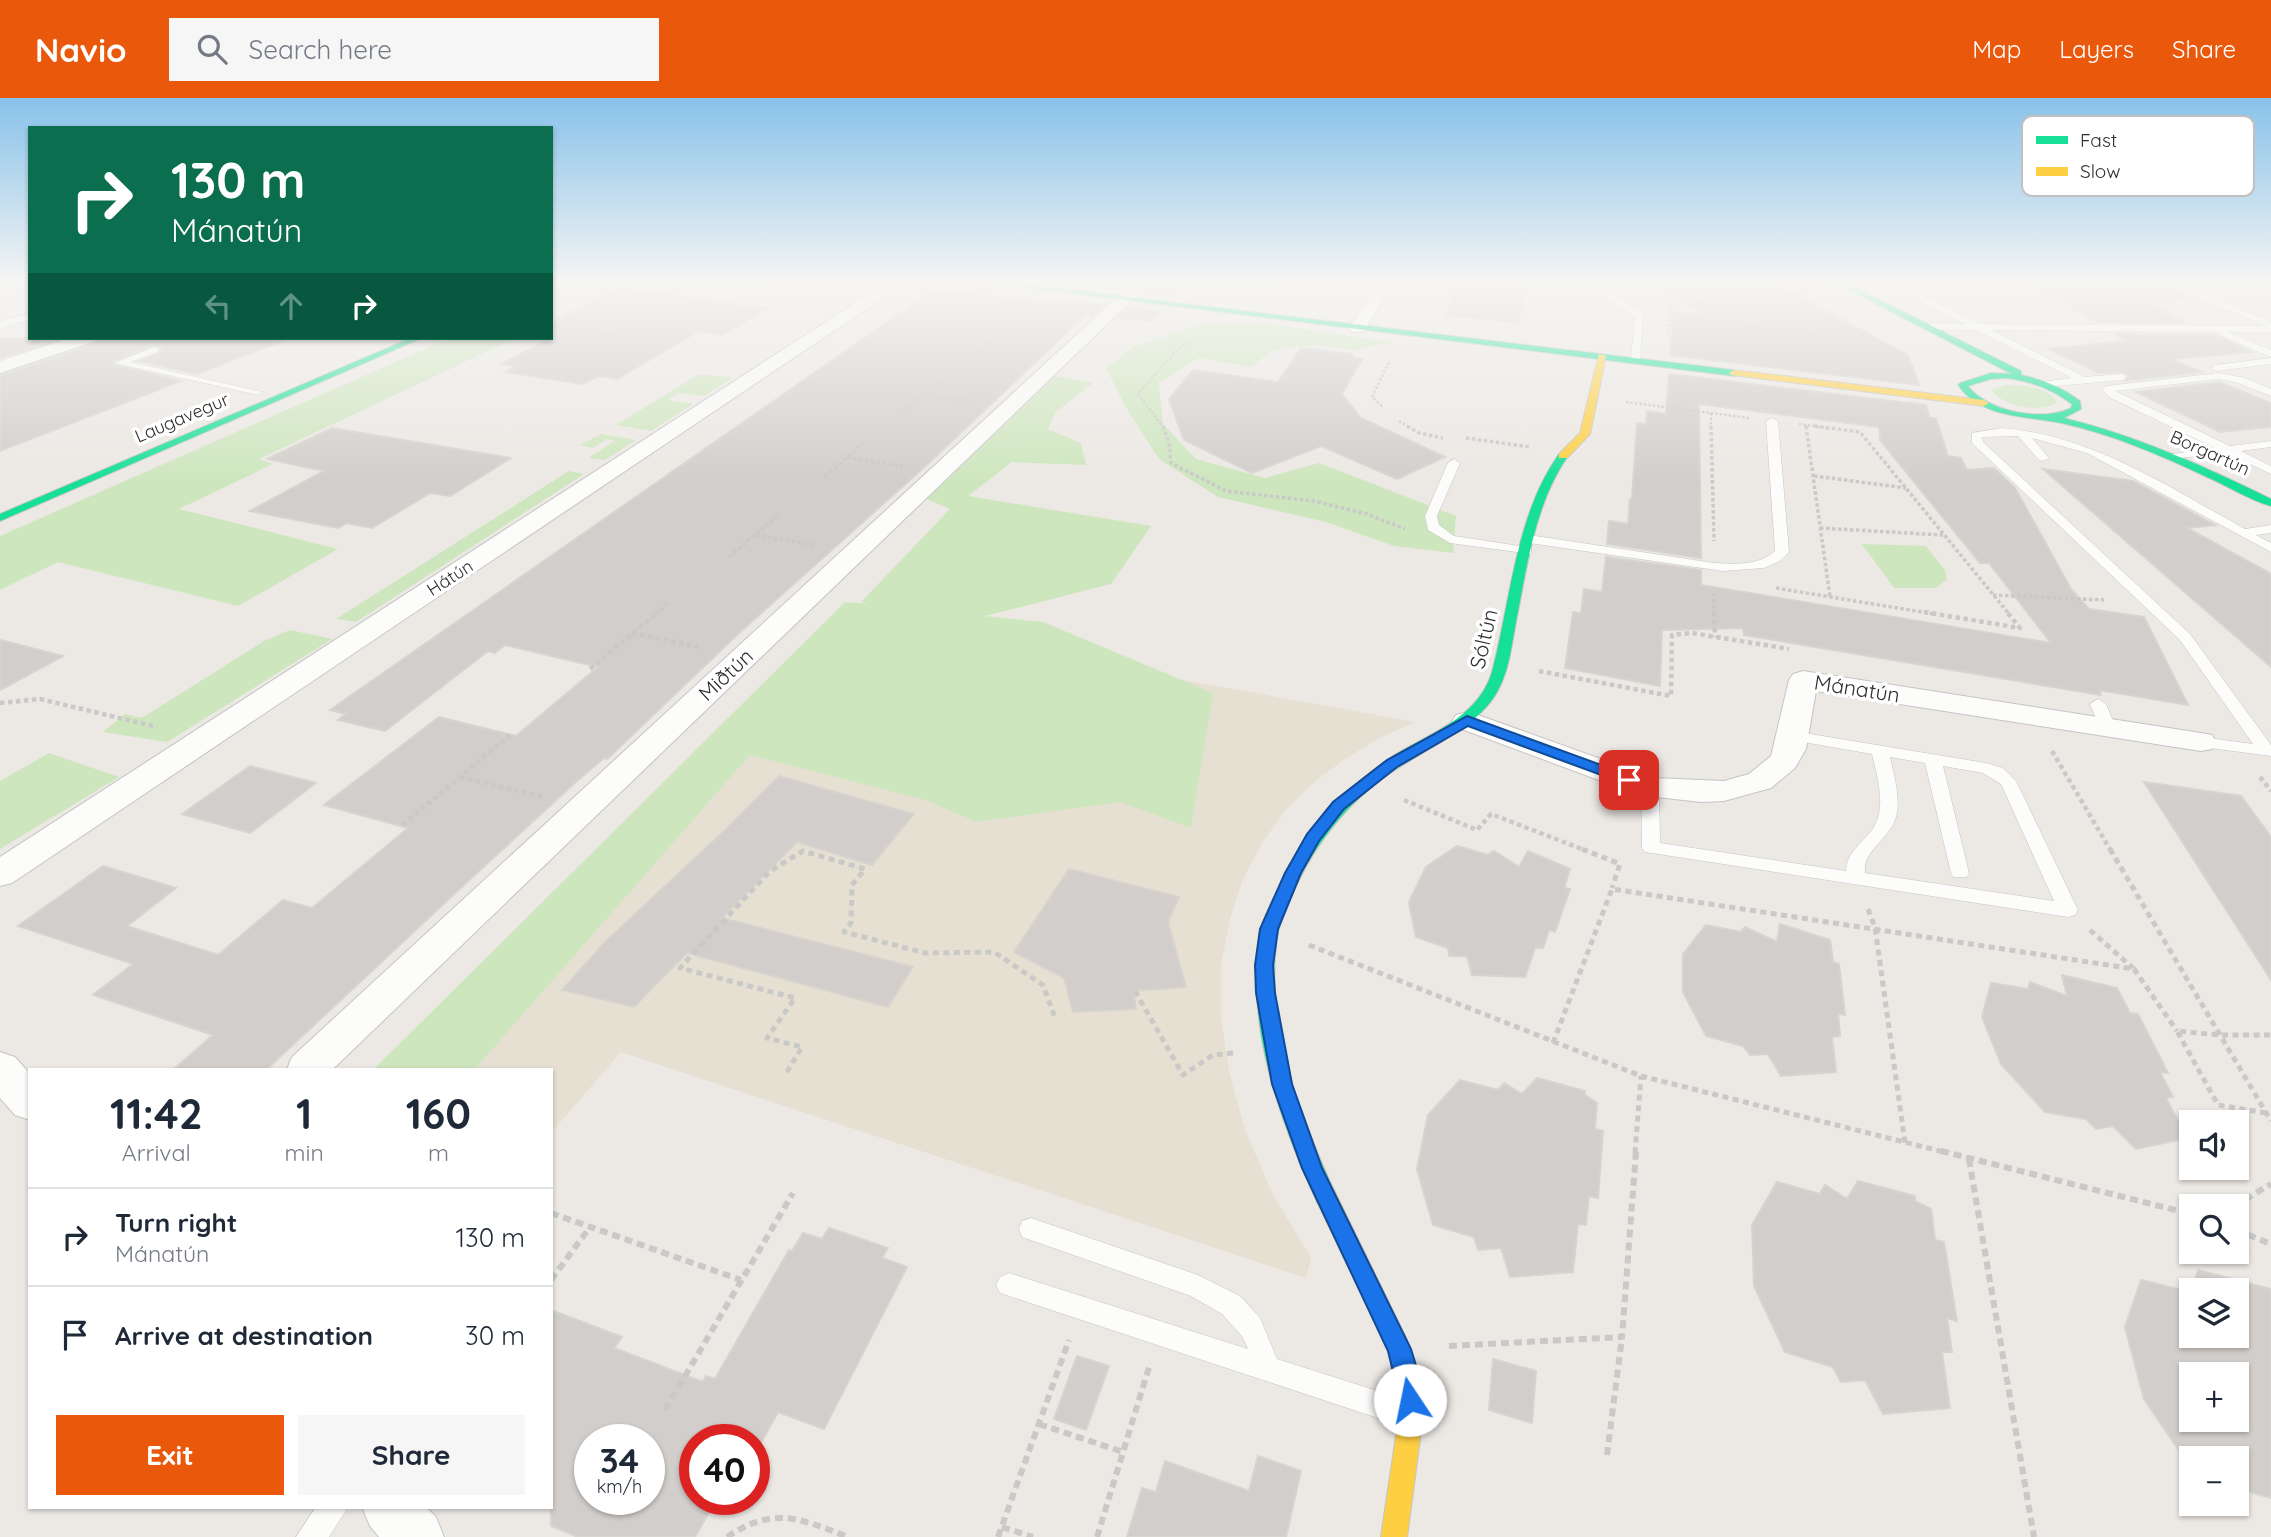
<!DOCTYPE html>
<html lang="en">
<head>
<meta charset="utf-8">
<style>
	:root { --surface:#fff; --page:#f6f6f7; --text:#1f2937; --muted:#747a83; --line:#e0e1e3; --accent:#ea580c }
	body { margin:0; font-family:Quicksand,sans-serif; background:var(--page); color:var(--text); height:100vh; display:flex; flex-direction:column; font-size:26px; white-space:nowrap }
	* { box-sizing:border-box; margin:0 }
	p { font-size:23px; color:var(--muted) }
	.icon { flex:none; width:38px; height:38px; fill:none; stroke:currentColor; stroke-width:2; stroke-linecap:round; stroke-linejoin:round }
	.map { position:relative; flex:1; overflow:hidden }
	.details { position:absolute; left:28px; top:970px; width:525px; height:441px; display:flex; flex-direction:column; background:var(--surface); border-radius:0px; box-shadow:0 2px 5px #0004 }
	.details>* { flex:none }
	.guide { position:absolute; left:28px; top:28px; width:525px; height:214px; border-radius:0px; box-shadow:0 2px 5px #0004; background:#0b6e4f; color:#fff; overflow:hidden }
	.controls { position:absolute; left:2179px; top:1012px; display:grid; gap:14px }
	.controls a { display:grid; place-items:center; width:70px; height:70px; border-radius:0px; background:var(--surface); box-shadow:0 2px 5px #0004; font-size:35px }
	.speed { position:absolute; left:574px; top:1326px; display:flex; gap:14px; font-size:35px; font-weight:700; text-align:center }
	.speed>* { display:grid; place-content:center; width:91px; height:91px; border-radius:50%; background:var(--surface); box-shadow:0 2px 5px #0004; line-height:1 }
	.speed small { font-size:18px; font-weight:400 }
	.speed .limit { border:10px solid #d22; background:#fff; color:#111 }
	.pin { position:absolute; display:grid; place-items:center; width:60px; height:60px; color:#fff; margin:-30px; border-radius:14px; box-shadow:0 4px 10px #0006 }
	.me { position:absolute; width:77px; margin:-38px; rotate:349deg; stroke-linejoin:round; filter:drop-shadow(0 0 5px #0008) }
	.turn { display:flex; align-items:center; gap:24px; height:147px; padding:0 28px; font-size:32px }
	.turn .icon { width:91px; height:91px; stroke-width:2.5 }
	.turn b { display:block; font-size:49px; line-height:60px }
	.lanes { display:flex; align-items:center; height:66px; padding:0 28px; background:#0003; justify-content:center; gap:35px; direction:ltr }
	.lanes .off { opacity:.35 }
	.eta { display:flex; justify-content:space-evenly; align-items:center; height:119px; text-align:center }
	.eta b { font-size:42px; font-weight:700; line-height:49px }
	.cta { display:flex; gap:14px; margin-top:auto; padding:14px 28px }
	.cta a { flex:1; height:80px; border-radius:0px; background:var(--accent); color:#fff; font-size:28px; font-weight:700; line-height:80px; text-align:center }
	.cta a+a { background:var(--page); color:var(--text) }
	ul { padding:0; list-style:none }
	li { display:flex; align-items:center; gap:21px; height:98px; padding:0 28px; border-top:2px solid var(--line) }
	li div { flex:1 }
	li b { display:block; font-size:26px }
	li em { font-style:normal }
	header { display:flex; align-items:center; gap:42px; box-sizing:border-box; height:98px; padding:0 35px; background:var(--accent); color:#fff }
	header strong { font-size:33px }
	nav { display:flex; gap:38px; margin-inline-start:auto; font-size:24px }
	.search { width:490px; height:63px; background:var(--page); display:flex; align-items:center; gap:18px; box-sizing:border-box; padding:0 24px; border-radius:0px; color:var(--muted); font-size:26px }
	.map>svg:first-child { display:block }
	.education { fill:#e6e0d3 }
	.green { fill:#cee6be }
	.building { fill:#d1cecb; stroke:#d7d4d0; stroke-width:2; fill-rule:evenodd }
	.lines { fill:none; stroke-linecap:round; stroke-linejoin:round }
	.lane-casing { stroke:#c5c4c5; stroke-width:1 }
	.street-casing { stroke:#c5c4c5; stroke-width:2 }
	.fast-casing { stroke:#c5c4c5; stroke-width:2 }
	.slow-casing { stroke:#c5c4c5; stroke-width:2 }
	.path-far4 { stroke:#c9c9c8; stroke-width:2.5; stroke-dasharray:2.5 2; stroke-linecap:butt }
	.path-far3 { stroke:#c9c9c8; stroke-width:3.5; stroke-dasharray:3.5 2.5; stroke-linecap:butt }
	.path-far2 { stroke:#c9c9c8; stroke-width:4.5; stroke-dasharray:4.5 3.5; stroke-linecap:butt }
	.path-far1 { stroke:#c9c9c8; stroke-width:5; stroke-dasharray:6 4.5; stroke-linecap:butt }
	.path { stroke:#c9c9c8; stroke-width:6; stroke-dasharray:8 5; stroke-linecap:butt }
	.lane { fill:#fcfcfb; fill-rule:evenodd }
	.street { fill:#fcfcfb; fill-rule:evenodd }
	.fast { fill:#16e098; fill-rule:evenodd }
	.slow { fill:#ffcf43; fill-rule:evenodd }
	.route { fill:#1a73e8; stroke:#114b97; stroke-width:2 }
	.labels { text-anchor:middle; stroke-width:7; stroke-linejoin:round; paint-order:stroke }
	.far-street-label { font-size:18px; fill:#2e2e2e; stroke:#fff }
	.street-label { font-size:21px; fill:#2e2e2e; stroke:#fff }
	.key { fill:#fff; stroke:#c0c0c0; stroke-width:2 }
	.key-label { font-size:19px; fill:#2e2e2e }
</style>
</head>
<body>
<header>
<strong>Navio</strong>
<div class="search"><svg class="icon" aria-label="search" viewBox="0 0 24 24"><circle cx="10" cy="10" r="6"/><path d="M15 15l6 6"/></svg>Search here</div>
<nav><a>Map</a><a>Layers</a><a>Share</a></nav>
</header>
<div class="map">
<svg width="2271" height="1439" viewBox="0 0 2271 1439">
	<rect width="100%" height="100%" fill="#ece8e4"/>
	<path class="education" d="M833 519 1416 624 1379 640 1345 661 1313 685 1285 713 1262 745 1243 781 1230 821 1221 867V918L1229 973 1245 1032 1272 1095 1311 1160 1306 1180 621 954 551 1035V971H375Z"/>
	<path class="green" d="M1203 225 1270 226 1391 244 1355 252 1314 247 1274 252 1250 269 1199 260 1159 285 1163 326 1196 361 1265 380 1319 365 1456 418 1453 455 1394 448 1326 424 1218 399 1159 361 1125 308 1106 270 1134 249Z
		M450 240H516L259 361 273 366 179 411 338 451 238 508 58 464 0 492V438Z
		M699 276 732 280 704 298 679 295 668 302 693 306 651 333 616 327Z
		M1055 278 1093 285 1056 314 1048 331 1081 345 1086 367 1012 364 968 398 1151 428 1111 486 985 518 1043 524 1213 595 1191 730 1120 704 977 724 925 702 750 657 475 971H374L845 504 869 506 861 504 950 411 927 401Z
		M2006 287C2022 287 2050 289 2057 305 2039 315 2003 309 1992 292Z
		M601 336 636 342 605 362 588 360 615 343 607 341 593 350 580 347Z
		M569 373 584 376 356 524 336 521Z
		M1862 446 1926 448 1945 472 1947 482 1935 490H1894Z
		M290 532 332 541 167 644 103 634 125 616 142 620 264 543Z
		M49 655 119 679 0 751V683Z"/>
	<path class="building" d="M1096 183H1131L1121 192 1090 188Z
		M1155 183H1182L1171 198 1144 195Z
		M1460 183H1529L1518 225 1446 217Z
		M1649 183H1771L1908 257 1919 287 1670 257 1673 214 1705 217Z
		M2029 183H2158L2183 196 2184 201 2150 207 2172 215H2163L2186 225 2097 224Z
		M620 190 768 210 723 237 699 233 617 281 598 278 583 286 505 274 517 268 501 266 551 240V224Z
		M933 192 1070 206 1073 203 1105 207 1093 218 1085 217 931 363 738 536 607 661 604 660 578 682 466 785 267 971H174L213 937 93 897 133 866 18 828 103 768 176 790 127 828 218 857 283 802 312 810 408 730 324 707 439 619 516 638 598 569 505 547 495 555 488 553 385 633 338 622 346 616 330 612Z
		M1128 210 1159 214 1152 223 1117 220Z
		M2115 236 2215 237 2252 254 2171 261 2201 274 2125 283 2129 278 2123 274 2099 275 2048 251 2128 243Z
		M0 240H61L0 260Z
		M99 240H284L285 242 197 276 139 263 162 254 161 250 154 247 113 263 112 266 181 283 0 353V277L94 246Z
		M1301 250 1353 256 1352 259 1362 261 1342 296 1361 320 1445 359 1397 381 1321 348 1252 375 1184 342 1169 301 1193 272 1278 284Z
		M1669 276 1926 307 1930 320H1936L1948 358 1961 360 1967 372 1994 370 2015 390 2071 491 2089 511 2144 519 2188 607 2099 592 2101 597 1744 537 1743 530 1662 532 1660 588 1565 570 1573 514 1581 515 1584 491 1602 494 1606 459 1701 472V487L2051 545 1989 465H1980L1880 342 1879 329 1699 306 1701 460 1607 446 1609 423 1628 426 1630 401H1632L1637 325 1646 326 1647 313 1666 316Z
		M2219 284 2271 305V329L2220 334 2136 294Z
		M332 330 511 360 450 398 430 395 372 430 347 425 338 430 250 413 324 373 267 361Z
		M2043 371 2133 383 2215 427 2187 430 2271 476V569Z
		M0 542 63 558 0 592Z
		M250 668 316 685 250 735 182 716Z
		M779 678 914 716 872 767 797 744 722 820 913 869 888 909 687 855 634 909 562 892 605 844 725 732Z
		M2144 684 2241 698 2271 739V882Z
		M1457 748 1488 757 1494 753 1519 769 1528 753 1570 771 1564 790 1570 791 1555 834 1549 832 1543 850H1535L1525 879 1472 877 1467 858H1449L1448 850 1416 839 1409 805 1411 800 1426 769Z
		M1069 771 1179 799 1168 824 1186 889 1133 893 1136 911 1073 914 1064 880 1014 854Z
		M1780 826 1830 842 1833 864 1839 866 1845 917 1838 915 1840 938 1832 939 1836 974 1781 978 1768 956 1750 957 1743 948 1706 938 1683 894V856L1706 827 1741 834 1745 829 1777 844Z
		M2062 877 2117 890 2130 915 2138 916 2168 975 2160 974 2173 999 2166 1000 2187 1040 2136 1051 2113 1028 2096 1031 2086 1021 2045 1014 2001 966 1982 919 1991 885 2028 891 2030 884 2067 898Z
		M1537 980 1585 993V997L1597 1005 1595 1031 1603 1033 1598 1100 1589 1098 1586 1127 1578 1126 1573 1174 1510 1179 1501 1150 1478 1152 1474 1139 1433 1127 1417 1071 1428 1017 1460 982 1498 992 1504 985 1522 996Z
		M1858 1083 1915 1098V1103L1931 1111 1935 1142 1944 1144 1957 1223 1947 1220 1952 1254H1942L1950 1310 1883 1316 1865 1282 1841 1284 1833 1269 1785 1254 1754 1188 1752 1127 1777 1084 1820 1096 1825 1087 1847 1101Z
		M829 1130 888 1150 882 1160 907 1169 824 1331 778 1314 761 1345 750 1341 695 1342V1402H716L695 1439H578L551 1428V1212L622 1239 614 1250 703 1284 706 1278 715 1281 789 1152 792 1153 803 1135 822 1141ZM590 1342H649V1402H590Z
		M2198 1172 2271 1191V1400L2236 1390V1360H2191V1370L2144 1301 2125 1229 2141 1182 2191 1194V1237H2236V1192H2192ZM2191 1276H2236V1321H2191Z
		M1077 1258 1109 1268 1086 1332 1054 1321Z
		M1493 1261 1536 1273 1532 1325 1489 1312Z
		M1258 1358 1301 1373 1286 1439H1127L1142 1390 1156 1394 1165 1363 1249 1393Z"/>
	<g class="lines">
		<defs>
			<path id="lane" d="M1568 183C1592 183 1625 201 1643 216L1640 264 1631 262 1635 219 1626 211Z
				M1882 183H1892L1980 226 2266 228 2160 183H2171L2271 224V234H2228L2271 252V259L2220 237 2219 234 1991 232 2085 279 2122 276 2127 279 2122 282 2045 289 2041 288V284L2072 280 1976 232 1926 231V227L1929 226H1965Z
				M30 215V221L0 230V224Z
				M155 249 160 252 158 254 130 264 263 294 258 297 114 265Z
				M2271 260V266L2216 273 2211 270 2216 267Z
				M2219 275 2245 280 2271 291V298L2238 285 2219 281 2115 293 2230 348 2271 343V349L2241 353 2271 368V376L2227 355 2169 361V357L2173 356 2215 350 2109 299 2102 291 2107 288Z
				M1772 320 1778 323 1789 454 1780 463 1764 470 1723 473 1529 445 1523 441 1529 437 1714 465C1736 466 1758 468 1775 453L1766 323Z
				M2002 330C2092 337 2168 389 2245 431L2271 427V435L2256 437 2271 445V454L2087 355 2032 340 2049 360 2043 363 2039 362 2018 338 1982 339 1983 344 2190 536 2271 647V658L2195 648 2193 644 2195 640 2201 639 2253 646 2180 542 1972 345V335Z
				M1454 361 1460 365 1437 418 1439 427 1454 438 1526 449 1531 450V456L1450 445 1428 432 1425 418 1448 365Z
				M2098 601 2106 606 2116 630 2114 633 2108 635 2100 630 2090 606Z
				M1792 633 1986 665 2003 670 2016 683 2078 812 2075 817 2068 819 1645 754 1642 750 1641 690 1650 685 1659 690 1660 745 1846 773C1847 751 1866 744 1875 727 1886 705 1877 679 1872 656L1786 641 1784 638ZM1890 659 1925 665 1951 775 1953 779H1967L1969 775 1943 668 1983 675 2001 686 2054 803 1865 775C1862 753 1890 741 1896 719 1901 700 1894 678 1890 659Z
				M1031 1120 1198 1177 1240 1198 1260 1220 1277 1261 1412 1304 1416 1314 1412 1324 1402 1328 1000 1195 996 1187 1000 1179 1009 1175 1248 1251 1242 1238 1222 1216 1191 1198 1022 1139 1019 1131 1022 1123Z
				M316 1409H348L329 1439H296Z"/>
			<path id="street" d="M889 183H908L12 785 0 788V759Z
				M1135 183H1152L333 971H287L292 959Z
				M1378 183H1394L1364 234H1352L1349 230Z
				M69 240H96L93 244 0 275V263Z
				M1803 573 2201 635 2212 637 2216 644 2212 651 2201 653 1816 593 1806 651 1795 670 1771 690 1724 703 1701 704 1639 697 1456 629 1452 623 1456 617 1467 614 1478 617 1654 680 1724 683 1749 676 1771 658 1789 582 1793 576Z
				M0 954 15 959 30 976V1022L15 1017 0 1000Z
				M362 1409H426L436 1419 444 1439H379L370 1428Z"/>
			<path id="fast" d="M551 183H557L551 186Z
				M974 183H995L1734 272 1739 275 1734 278Z
				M1832 183H1842L2021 273V277C2044 282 2062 289 2080 303L2081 311 2064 320C2137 338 2204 368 2271 401V408C2249 402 2228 388 2207 379 2160 357 2112 336 2061 325 2024 317 1982 321 1958 287L1960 285 1991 275 2012 276ZM2006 280C2031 283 2052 291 2072 306L2071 310C2043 324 1988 314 1968 288L1991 281Z
				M411 240H422L0 423V416Z
				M1559 356 1568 358C1535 405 1527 468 1516 524 1511 550 1509 576 1494 599 1470 636 1410 657 1375 686 1336 718 1308 757 1289 804 1285 814 1280 824 1278 834 1262 924 1300 1019 1337 1099L1334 1106 1326 1108 1318 1106C1280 1023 1245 928 1260 835 1263 820 1271 805 1278 791 1304 737 1340 694 1390 660 1427 636 1478 621 1492 574 1511 502 1515 418 1559 356Z"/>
			<path id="slow" d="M1599 256 1606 258 1590 336 1567 360H1559V356L1580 335Z
				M1734 272 1984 302 1989 305 1984 308 1731 277 1729 275Z
				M1326 1090 1334 1092 1407 1242 1422 1287 1423 1318 1407 1439H1381L1399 1318 1398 1287 1388 1252 1315 1099 1318 1092Z"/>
		</defs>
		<use href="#lane" class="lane-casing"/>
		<use href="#street" class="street-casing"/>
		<use href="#fast" class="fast-casing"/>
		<use href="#slow" class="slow-casing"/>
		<path class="path-far4" d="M1722 222C1755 235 1790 226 1822 240
			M551 229 612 237 622 231
			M1668 237 1670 208 1809 197
			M987 246 1027 252
			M974 257 1004 232
			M924 297 971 303
			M1626 304 1749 320
			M1382 308 1372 299 1390 262
			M901 315 944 280
			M1711 315V330
			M1399 323 1410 330
			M1799 326 1828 330
			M1806 327V330
			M1164 330 1138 296 1182 247 1197 241"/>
		<path class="path-far3" d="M1163 328 1169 345 1171 365 1226 393 1314 403 1367 416 1405 431
			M1407 328 1419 335 1443 340
			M1711 328 1714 443
			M1806 328 1830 499
			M1814 328 1860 334 2009 516
			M1466 340 1530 349
			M847 360 902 368
			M825 378 866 343
			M1814 378 1906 390
			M1820 430 1943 437
			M756 437 814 447
			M729 459 780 416
			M1776 490 1934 516
			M1714 495V516
			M1993 497 2104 502
			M656 516 670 504"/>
		<path class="path-far2" d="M1714 514 1715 539
			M1924 514 2020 530 2007 514
			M632 535 703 550
			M590 571 658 514
			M1539 573 1671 598 1672 537 1692 535 1789 551
			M0 605 40 601 157 629
			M2052 653 2111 753
			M460 679 543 699
			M2260 679 2271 693
			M1404 702 1477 732 1491 716 1587 753
			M403 727 510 637"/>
		<path class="path-far1" d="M1582 751 1620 766 1612 790
			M2110 751 2271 1023
			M1868 811 1875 829 1905 1045
			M2090 832 2133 870
			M1309 847 1641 978 1948 1055
			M1135 893 1183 977 1213 957 1233 955
			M1553 945 1612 791 2134 871 2177 933
			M787 974 802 949 767 940 795 900 680 870 770 773 803 753 865 771 852 787 851 825 844 834 925 855 994 854 1043 887 1055 920
			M2266 1015 2218 1007 2177 933 2219 937H2271
			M1635 1055 1641 978"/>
		<path class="path" d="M1941 1053 2191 1116
			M1969 1061 2034 1439
			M2234 1108 2271 1086
			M551 1115 741 1182
			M2236 1132 2271 1146
			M551 1182 590 1129
			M1449 1248 1622 1239 1636 1053
			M665 1312 793 1095
			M1039 1326 1123 1354
			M1607 1357 1622 1239
			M1002 1429 1033 1439
			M727 1439C774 1408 799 1420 848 1439
			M998 1439 1069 1242
			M1097 1439 1150 1266"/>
		<use href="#lane" class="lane"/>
		<use href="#street" class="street"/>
		<use href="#fast" class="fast"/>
		<use href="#slow" class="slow"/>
	</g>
	<linearGradient id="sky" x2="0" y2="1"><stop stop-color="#88c2ea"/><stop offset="0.48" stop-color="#f6f5f3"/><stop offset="1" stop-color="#f6f5f3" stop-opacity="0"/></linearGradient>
	<rect width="2271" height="384" fill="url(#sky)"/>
	<path class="route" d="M1467 618 1634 679 1636 682 1634 685H1623L1468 628 1397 669 1344 711 1319 743 1301 775 1278 831 1273 867 1275 895 1292 986 1322 1070 1411 1251 1422 1287 1423 1302 1419 1311 1410 1314 1402 1311 1388 1253 1302 1070 1272 986 1256 895 1255 867 1260 831 1285 775 1307 736 1333 704 1387 662Z"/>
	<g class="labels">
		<g class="far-street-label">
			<text transform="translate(182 320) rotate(-23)" y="6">Laugavegur</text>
			<text transform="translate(2210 355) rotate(24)" y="6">Borgartún</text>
			<text transform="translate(450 480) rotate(-33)" y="6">Hátún</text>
		</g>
		<g class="street-label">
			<text transform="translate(1484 541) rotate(-77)" y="7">Sóltún</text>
			<text transform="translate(726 577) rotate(-43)" y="7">Miðtún</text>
			<text transform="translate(1857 591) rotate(9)" y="7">Mánatún</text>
		</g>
	</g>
	<rect x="2022" y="18" width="232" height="80" rx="10" class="key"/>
	<rect x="2036" y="38" width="32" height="8" fill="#16e098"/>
	<rect x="2036" y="69" width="32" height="9" fill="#ffcf43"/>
	<g class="key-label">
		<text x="2080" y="49">Fast</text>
		<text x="2080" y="80">Slow</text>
	</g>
</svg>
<div class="controls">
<a><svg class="icon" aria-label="sound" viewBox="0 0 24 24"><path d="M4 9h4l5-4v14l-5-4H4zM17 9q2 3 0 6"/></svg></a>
<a><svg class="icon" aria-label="search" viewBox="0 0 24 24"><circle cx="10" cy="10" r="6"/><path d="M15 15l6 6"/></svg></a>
<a><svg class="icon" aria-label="layers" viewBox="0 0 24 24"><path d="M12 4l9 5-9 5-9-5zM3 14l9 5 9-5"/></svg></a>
<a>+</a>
<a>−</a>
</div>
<div class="speed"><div>34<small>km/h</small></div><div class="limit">40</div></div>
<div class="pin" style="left:1629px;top:682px;background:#d93025"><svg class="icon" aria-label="arrive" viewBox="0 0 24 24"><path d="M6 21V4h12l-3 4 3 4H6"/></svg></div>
<svg class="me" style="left:1410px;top:1302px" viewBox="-20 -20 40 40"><circle r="19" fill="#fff"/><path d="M0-13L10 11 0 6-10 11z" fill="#1a73e8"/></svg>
<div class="guide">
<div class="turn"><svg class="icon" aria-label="right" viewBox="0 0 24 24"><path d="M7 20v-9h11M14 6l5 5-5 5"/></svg><div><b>130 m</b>Mánatún</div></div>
<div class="lanes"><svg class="icon off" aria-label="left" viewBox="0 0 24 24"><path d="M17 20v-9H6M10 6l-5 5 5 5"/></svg><svg class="icon off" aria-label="ahead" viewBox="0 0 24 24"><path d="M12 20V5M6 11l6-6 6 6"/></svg><svg class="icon" aria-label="right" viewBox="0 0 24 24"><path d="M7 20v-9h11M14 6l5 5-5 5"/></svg></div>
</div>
<section class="details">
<div class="eta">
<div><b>11:42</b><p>Arrival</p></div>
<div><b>1</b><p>min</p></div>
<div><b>160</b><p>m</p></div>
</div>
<ul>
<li><svg class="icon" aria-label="right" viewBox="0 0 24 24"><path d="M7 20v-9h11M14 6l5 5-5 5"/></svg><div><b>Turn right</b><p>Mánatún</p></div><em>130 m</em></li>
<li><svg class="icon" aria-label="arrive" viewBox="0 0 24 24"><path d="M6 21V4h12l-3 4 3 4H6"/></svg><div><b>Arrive at destination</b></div><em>30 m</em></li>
</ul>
<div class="cta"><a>Exit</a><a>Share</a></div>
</section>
</div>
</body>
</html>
